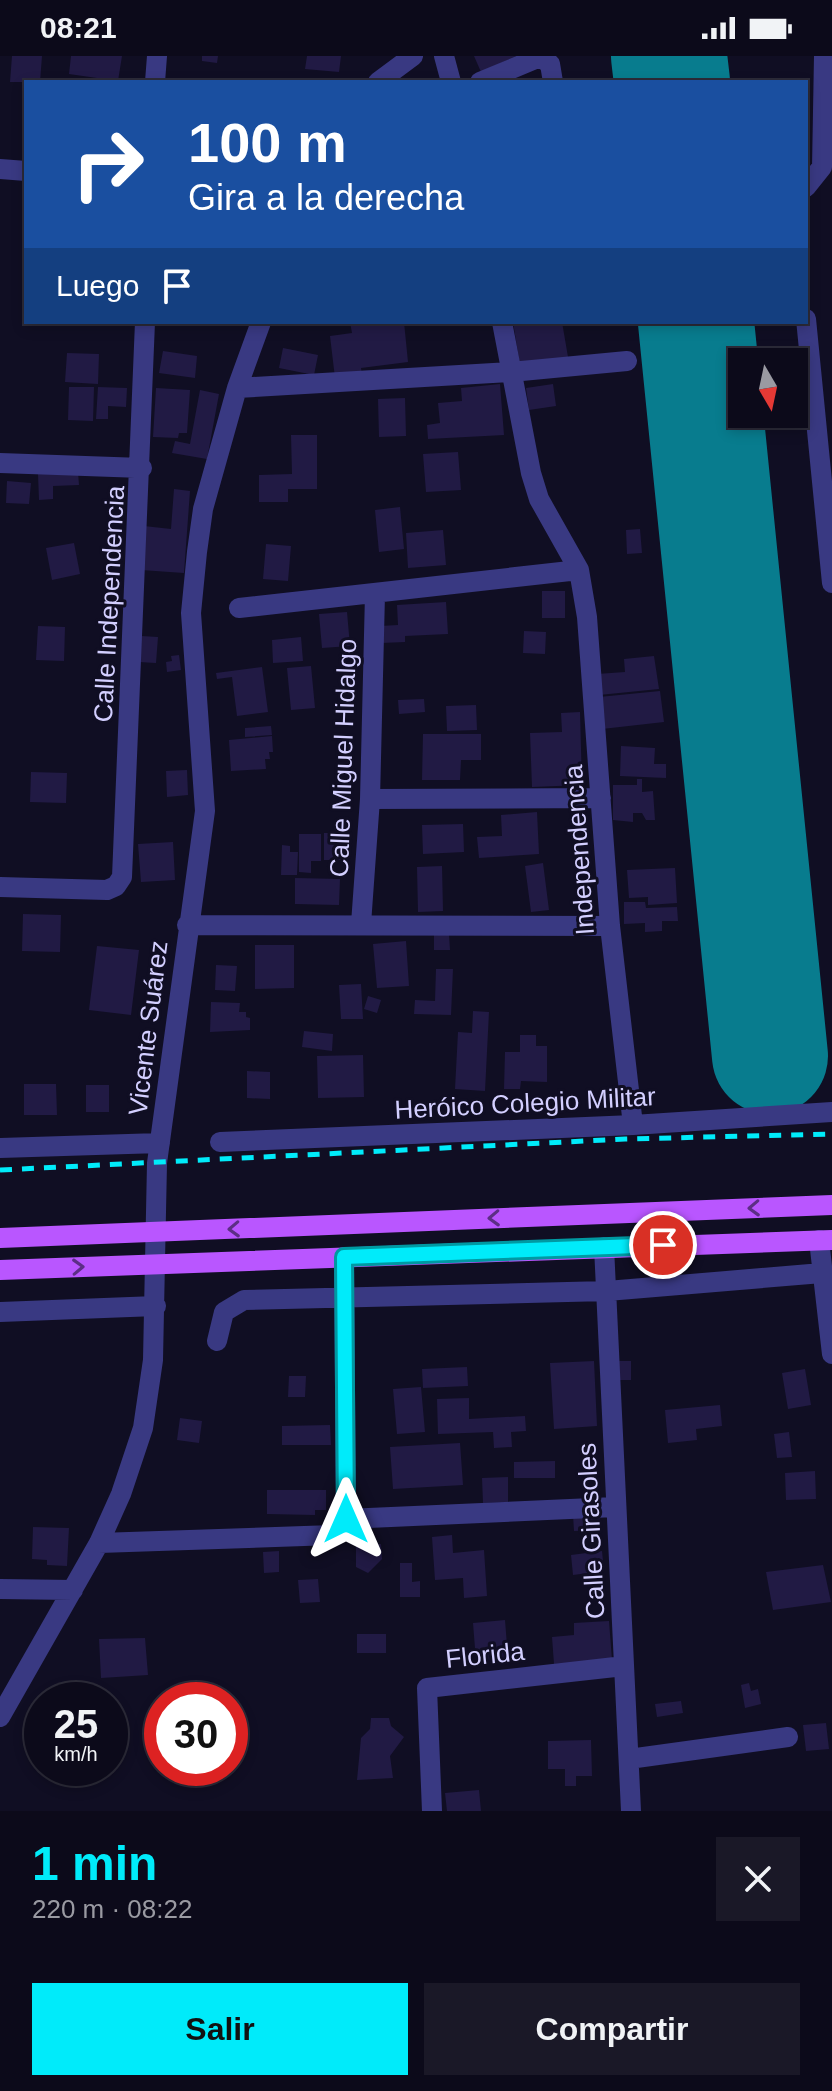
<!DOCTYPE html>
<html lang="es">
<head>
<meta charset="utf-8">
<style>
	:root { --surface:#0c0a1a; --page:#1a1827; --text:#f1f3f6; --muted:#9a9aa2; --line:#2c2b39; --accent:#00ebfa }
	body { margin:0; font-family:Helvetica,sans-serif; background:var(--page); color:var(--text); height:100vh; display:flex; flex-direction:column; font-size:30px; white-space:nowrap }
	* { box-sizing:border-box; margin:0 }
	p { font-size:26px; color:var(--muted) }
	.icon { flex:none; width:44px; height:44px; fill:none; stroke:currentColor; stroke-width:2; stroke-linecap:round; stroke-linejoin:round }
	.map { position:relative; height:1755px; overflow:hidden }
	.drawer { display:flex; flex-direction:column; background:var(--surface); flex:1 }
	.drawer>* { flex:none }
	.hud { position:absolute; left:24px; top:24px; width:784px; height:244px; border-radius:0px; box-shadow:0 4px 12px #0003,0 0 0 2px var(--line); background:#1a4fa0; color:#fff; overflow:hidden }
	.needle { width:52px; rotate:171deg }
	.buttons { position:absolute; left:728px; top:292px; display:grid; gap:16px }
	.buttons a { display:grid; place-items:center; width:80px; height:80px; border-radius:0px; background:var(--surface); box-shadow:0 4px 12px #0003,0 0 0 2px var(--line); font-size:40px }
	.speed { position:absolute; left:24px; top:1626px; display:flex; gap:16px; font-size:40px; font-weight:700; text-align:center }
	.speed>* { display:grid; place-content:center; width:104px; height:104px; border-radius:50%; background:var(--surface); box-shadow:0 4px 12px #0003,0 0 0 2px var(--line); line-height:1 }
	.speed small { font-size:20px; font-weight:400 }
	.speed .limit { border:12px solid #d22; background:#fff; color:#111 }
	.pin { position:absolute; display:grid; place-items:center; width:68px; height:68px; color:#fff; margin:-34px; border:4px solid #fff; border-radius:50%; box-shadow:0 2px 8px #0007 }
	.me { position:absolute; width:88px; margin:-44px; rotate:0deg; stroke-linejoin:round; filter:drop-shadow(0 0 6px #0008) }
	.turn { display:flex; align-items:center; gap:28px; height:168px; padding:0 32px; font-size:36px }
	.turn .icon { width:104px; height:104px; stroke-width:2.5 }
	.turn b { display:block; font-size:56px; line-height:68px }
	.then { display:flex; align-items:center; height:76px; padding:0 32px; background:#0003; gap:16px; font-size:30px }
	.round { display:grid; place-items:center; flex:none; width:84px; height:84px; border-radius:0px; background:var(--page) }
	.head { display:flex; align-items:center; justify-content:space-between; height:136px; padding:0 32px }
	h1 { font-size:48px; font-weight:700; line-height:60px; color:var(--accent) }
	.primary-button { display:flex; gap:16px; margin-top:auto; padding:16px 32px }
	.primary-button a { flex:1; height:92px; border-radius:0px; background:var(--accent); color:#111; font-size:32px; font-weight:700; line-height:92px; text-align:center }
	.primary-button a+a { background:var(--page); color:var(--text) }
	.status { display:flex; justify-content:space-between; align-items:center; height:56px; padding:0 40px; background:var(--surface); direction:ltr }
	.status svg { height:22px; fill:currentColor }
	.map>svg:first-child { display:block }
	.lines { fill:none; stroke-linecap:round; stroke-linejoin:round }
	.runway { stroke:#087c8e; stroke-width:116 }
	.building { fill:#211a44 }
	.street { stroke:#393982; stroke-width:20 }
	.primary { stroke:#b956ff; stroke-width:20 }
	.rail { stroke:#00ebfa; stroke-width:5; stroke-dasharray:12 10; stroke-linecap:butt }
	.oneway { stroke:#5c2e86 }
	.route-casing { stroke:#0099a2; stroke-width:20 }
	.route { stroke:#00ebfa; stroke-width:14 }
	.labels { text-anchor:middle; stroke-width:6; stroke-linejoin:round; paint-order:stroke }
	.street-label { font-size:26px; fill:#d3cfff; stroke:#100e23 }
</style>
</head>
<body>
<div class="status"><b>08:21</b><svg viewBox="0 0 49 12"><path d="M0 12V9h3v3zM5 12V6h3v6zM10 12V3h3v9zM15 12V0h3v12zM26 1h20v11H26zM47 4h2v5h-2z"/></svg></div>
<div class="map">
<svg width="832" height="1755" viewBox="0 0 832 1755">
	<rect width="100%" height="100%" fill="#100e23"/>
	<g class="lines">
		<path class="runway" d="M669 0 672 26
			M696 266 770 1000"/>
	</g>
	<path class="building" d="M12 0H42L40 26H10Z
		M71 0H122L118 25 69 18Z
		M202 0H218L217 7 202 5Z
		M307 0H341L339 16 305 13Z
		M474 0H516L481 16Z
		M350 266H404L408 306 361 312 362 319 335 322 330 280 352 277Z
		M513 266H562L568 301 520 309Z
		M283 292 318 299 314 319 279 312Z
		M163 295 197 300 195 322 159 317Z
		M67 297 99 298 98 328 65 326Z
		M500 328 504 379 428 383 427 369 440 367 438 347 462 345 461 332Z
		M553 328 556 350 529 354 526 332Z
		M69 331H94L93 365 68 364Z
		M98 331 127 332 126 351 108 350V363H96Z
		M156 332 190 334 187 377H179L178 382 153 381Z
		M200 334 219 338 207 403 172 397 175 385 190 388Z
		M405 342 406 380 379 381 378 343Z
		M291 379H317V433H288V446H259V419L292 418Z
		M458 396 461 434 426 436 423 398Z
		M78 416 79 429 53 430V443L39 444 38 418Z
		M7 425 31 427 29 448 6 447Z
		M174 433 190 435 184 517 141 514 144 470 171 473Z
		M400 451 404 493 379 496 375 454Z
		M640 473 642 497 627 498 626 474Z
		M443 474 446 509 408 512 406 477Z
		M74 487 80 518 52 524 46 492Z
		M266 488 291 490 288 525 263 523Z
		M542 535H565V562H542Z
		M446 546 448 578 405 580V586L381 587 380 570 398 569 397 549Z
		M347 556 350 590 322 592 319 558Z
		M38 570 65 571 64 605 36 604Z
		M524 575 546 576 545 598 523 597Z
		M141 580 158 581 156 607 139 606Z
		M301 581 303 605 273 607 272 584Z
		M179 599 181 614 167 616 166 606 172 605 171 600Z
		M654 600 659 633 599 639 597 618 625 616 624 603Z
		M311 610 315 652 291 654 287 612Z
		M262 611 268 656 237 660 232 621 217 623 216 617Z
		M660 635 664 666 602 673 599 641Z
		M424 643 425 656 399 658 398 644Z
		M476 649 477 674 447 675 446 650Z
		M580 656 582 729 532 731 530 677 562 676 561 657Z
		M271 670 272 679 245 681V672Z
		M423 678H481V704H461L460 724H422Z
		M272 680 273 696H269L270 703H265L266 713 231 715 229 684Z
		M621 690 655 692 654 708H666V722L620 720Z
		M187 714 188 739 167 741 166 715Z
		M31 716 67 717 66 747 30 746Z
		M637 723H642V736L653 735 655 764H646L642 757H633V766L613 764V729H637Z
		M537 756 539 798 479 802 477 781 502 780 501 759Z
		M463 768 464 796 423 798 422 769Z
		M324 777H344V804H324Z
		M299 778H321V805H311V817L299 816Z
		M173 786 175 824 141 826 138 788Z
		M282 789 290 790V796H298L297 819H281Z
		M543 807 549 854 531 856 525 810Z
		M442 810 443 855 418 856 417 811Z
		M675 812 677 847 648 849V841L629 842 627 814Z
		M295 822 340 823 339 849 295 848Z
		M624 846H645L646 852 677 851 678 865H662V875L645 876V867L624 868Z
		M23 858 61 859 60 896 22 895Z
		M434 878H449L450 894H434Z
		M406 885 409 930 377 932 373 888Z
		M255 889H294V932L255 933Z
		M97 890 139 894 131 959 89 954Z
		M216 909 237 910 235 935 215 934Z
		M436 913H453L451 959 414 958 415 944 435 945Z
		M361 928 363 963H341L339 929Z
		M368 940 381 944 377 957 364 953Z
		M211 946 240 947 239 956H246V961L250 962V974L210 976Z
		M473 955 489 956 485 1035 455 1033 458 976 472 977Z
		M304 975 333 978 332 995 302 991Z
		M520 979H536V990H547V1026L521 1025 520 1033H504L505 996H520Z
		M363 999 364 1041 318 1042 317 1000Z
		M247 1015 270 1016V1043L247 1042Z
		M24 1028H56L57 1059H24Z
		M86 1029H109V1056H86Z
		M594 1305 597 1370 554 1373 550 1307Z
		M617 1305H631V1324H617Z
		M467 1311 468 1330 423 1332 422 1313Z
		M805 1313 811 1349 788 1353 782 1317Z
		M289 1320H306L305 1341H288Z
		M421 1331 425 1376 397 1378 393 1333Z
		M469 1342V1363L525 1360 526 1375 511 1376 512 1391 494 1392 493 1376 438 1378 437 1343Z
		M720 1349 722 1370 696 1373 697 1384 668 1387 665 1354Z
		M180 1362 202 1365 199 1387 177 1384Z
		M330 1369 331 1389H282V1370Z
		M789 1376 792 1401 777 1402 774 1378Z
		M460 1387 463 1429 393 1433 390 1391Z
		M555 1405V1422H514V1406Z
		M815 1415 816 1443 786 1444 785 1417Z
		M508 1421V1446L483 1447 482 1422Z
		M267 1434H326V1454H315V1459L267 1458Z
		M599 1457 601 1474 574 1475 573 1459Z
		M33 1471 69 1472 67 1510 47 1509V1504L32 1503Z
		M452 1479 453 1497 484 1494 487 1540 464 1542 463 1522 435 1524 432 1481Z
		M356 1488H381L382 1503 368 1517 356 1511Z
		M279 1495V1516L264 1517 263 1496Z
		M602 1495 604 1515 573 1519 571 1499Z
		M400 1507H412V1526L420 1525V1541H400Z
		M823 1509 831 1546 773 1554 766 1516Z
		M318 1523 320 1546 300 1547 298 1524Z
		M505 1564 508 1602 476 1605 473 1567Z
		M609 1565 612 1604 554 1608 552 1581 574 1579V1567Z
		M357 1578H386V1597H357Z
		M145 1582 148 1619 101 1622 99 1583Z
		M749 1627 751 1635 758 1633 761 1648 745 1652 741 1629Z
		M681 1645 683 1657 657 1661 655 1648Z
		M371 1662H389L391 1670 404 1681 390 1700 393 1722 357 1724 361 1682 370 1673Z
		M826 1667 829 1693 806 1695 803 1669Z
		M591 1684 592 1720H576V1730H565V1713H548V1685Z
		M479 1734 481 1755H447L445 1737Z"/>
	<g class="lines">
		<path class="street" d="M444 0 451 26
			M155 26 157 0
			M378 26 413 0
			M480 26 540 1 550 8 553 26
			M0 113 26 115
			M806 131 822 111 824 0
			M806 263 832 527
			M502 266 531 417 539 443 579 514 587 561 610 870 633 1069
			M237 332 511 316 627 305
			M0 407 142 412
			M239 552 579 514
			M370 743 601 742
			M0 831 107 834 116 830 122 821 145 266
			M361 868 370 743 375 538
			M187 869 610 870
			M220 1086 633 1069 832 1056
			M0 1092 160 1087
			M819 1184 832 1298
			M604 1191 631 1755
			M344 1201 346 1463 615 1451
			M0 1256 156 1250
			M217 1285 224 1256 244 1244 607 1235 822 1217
			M99 1487 333 1479 343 1472 346 1463
			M0 1533 73 1534
			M0 1661 99 1487 121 1438 143 1372 153 1304 157 1107 205 755 191 557 197 496 203 453 237 332 261 266
			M629 1703 788 1681
			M432 1755 427 1632 624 1610"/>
		<path class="primary" d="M0 1182 832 1149
			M0 1214 832 1184"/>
		<path class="rail" d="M0 1114 625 1083 832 1078"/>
	</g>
	<defs><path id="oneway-chevron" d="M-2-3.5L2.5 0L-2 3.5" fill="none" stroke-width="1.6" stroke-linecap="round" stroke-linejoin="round" transform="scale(2)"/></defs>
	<g class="oneway">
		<use href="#oneway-chevron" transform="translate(754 1152) rotate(178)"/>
		<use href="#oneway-chevron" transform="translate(494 1162) rotate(178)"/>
		<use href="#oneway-chevron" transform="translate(234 1173) rotate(178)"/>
		<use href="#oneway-chevron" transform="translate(78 1211) rotate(-2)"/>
	</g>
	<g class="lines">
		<defs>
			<path id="route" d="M346 1463 344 1201 663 1189"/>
		</defs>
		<use href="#route" class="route-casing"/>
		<use href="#route" class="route"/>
	</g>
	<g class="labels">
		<g class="street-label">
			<text transform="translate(109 548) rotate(-87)" y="9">Calle Independencia</text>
			<text transform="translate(343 702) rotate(-88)" y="9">Calle Miguel Hidalgo</text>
			<text transform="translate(579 794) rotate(-94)" y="9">Independencia</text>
			<text transform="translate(148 972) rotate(-83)" y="9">Vicente Suárez</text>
			<text transform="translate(525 1047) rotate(-3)" y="9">Heróico Colegio Militar</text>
			<text transform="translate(591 1475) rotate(-93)" y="9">Calle Girasoles</text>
			<text transform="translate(485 1599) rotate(-6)" y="9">Florida</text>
		</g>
	</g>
</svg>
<div class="buttons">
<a><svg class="needle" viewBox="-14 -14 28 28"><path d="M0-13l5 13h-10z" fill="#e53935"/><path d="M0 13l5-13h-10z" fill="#9a9aa2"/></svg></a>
</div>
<div class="speed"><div>25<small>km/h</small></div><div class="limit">30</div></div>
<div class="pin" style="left:663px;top:1189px;background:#d93025"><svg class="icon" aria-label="arrive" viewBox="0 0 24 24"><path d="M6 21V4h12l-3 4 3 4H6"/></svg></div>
<svg class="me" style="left:346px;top:1463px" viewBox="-20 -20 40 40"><path d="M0-17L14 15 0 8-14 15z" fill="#00ebfa" stroke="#fff" stroke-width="4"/></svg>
<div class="hud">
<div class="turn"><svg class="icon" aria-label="right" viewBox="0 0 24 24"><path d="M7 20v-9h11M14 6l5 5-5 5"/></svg><div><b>100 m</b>Gira a la derecha</div></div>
<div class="then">Luego<svg class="icon" aria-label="arrive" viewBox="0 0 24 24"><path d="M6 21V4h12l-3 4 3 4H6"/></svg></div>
</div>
</div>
<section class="drawer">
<div class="head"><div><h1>1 min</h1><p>220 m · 08:22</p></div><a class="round"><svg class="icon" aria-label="close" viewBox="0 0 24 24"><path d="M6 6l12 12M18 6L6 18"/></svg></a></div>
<div class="primary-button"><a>Salir</a><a>Compartir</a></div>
</section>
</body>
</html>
